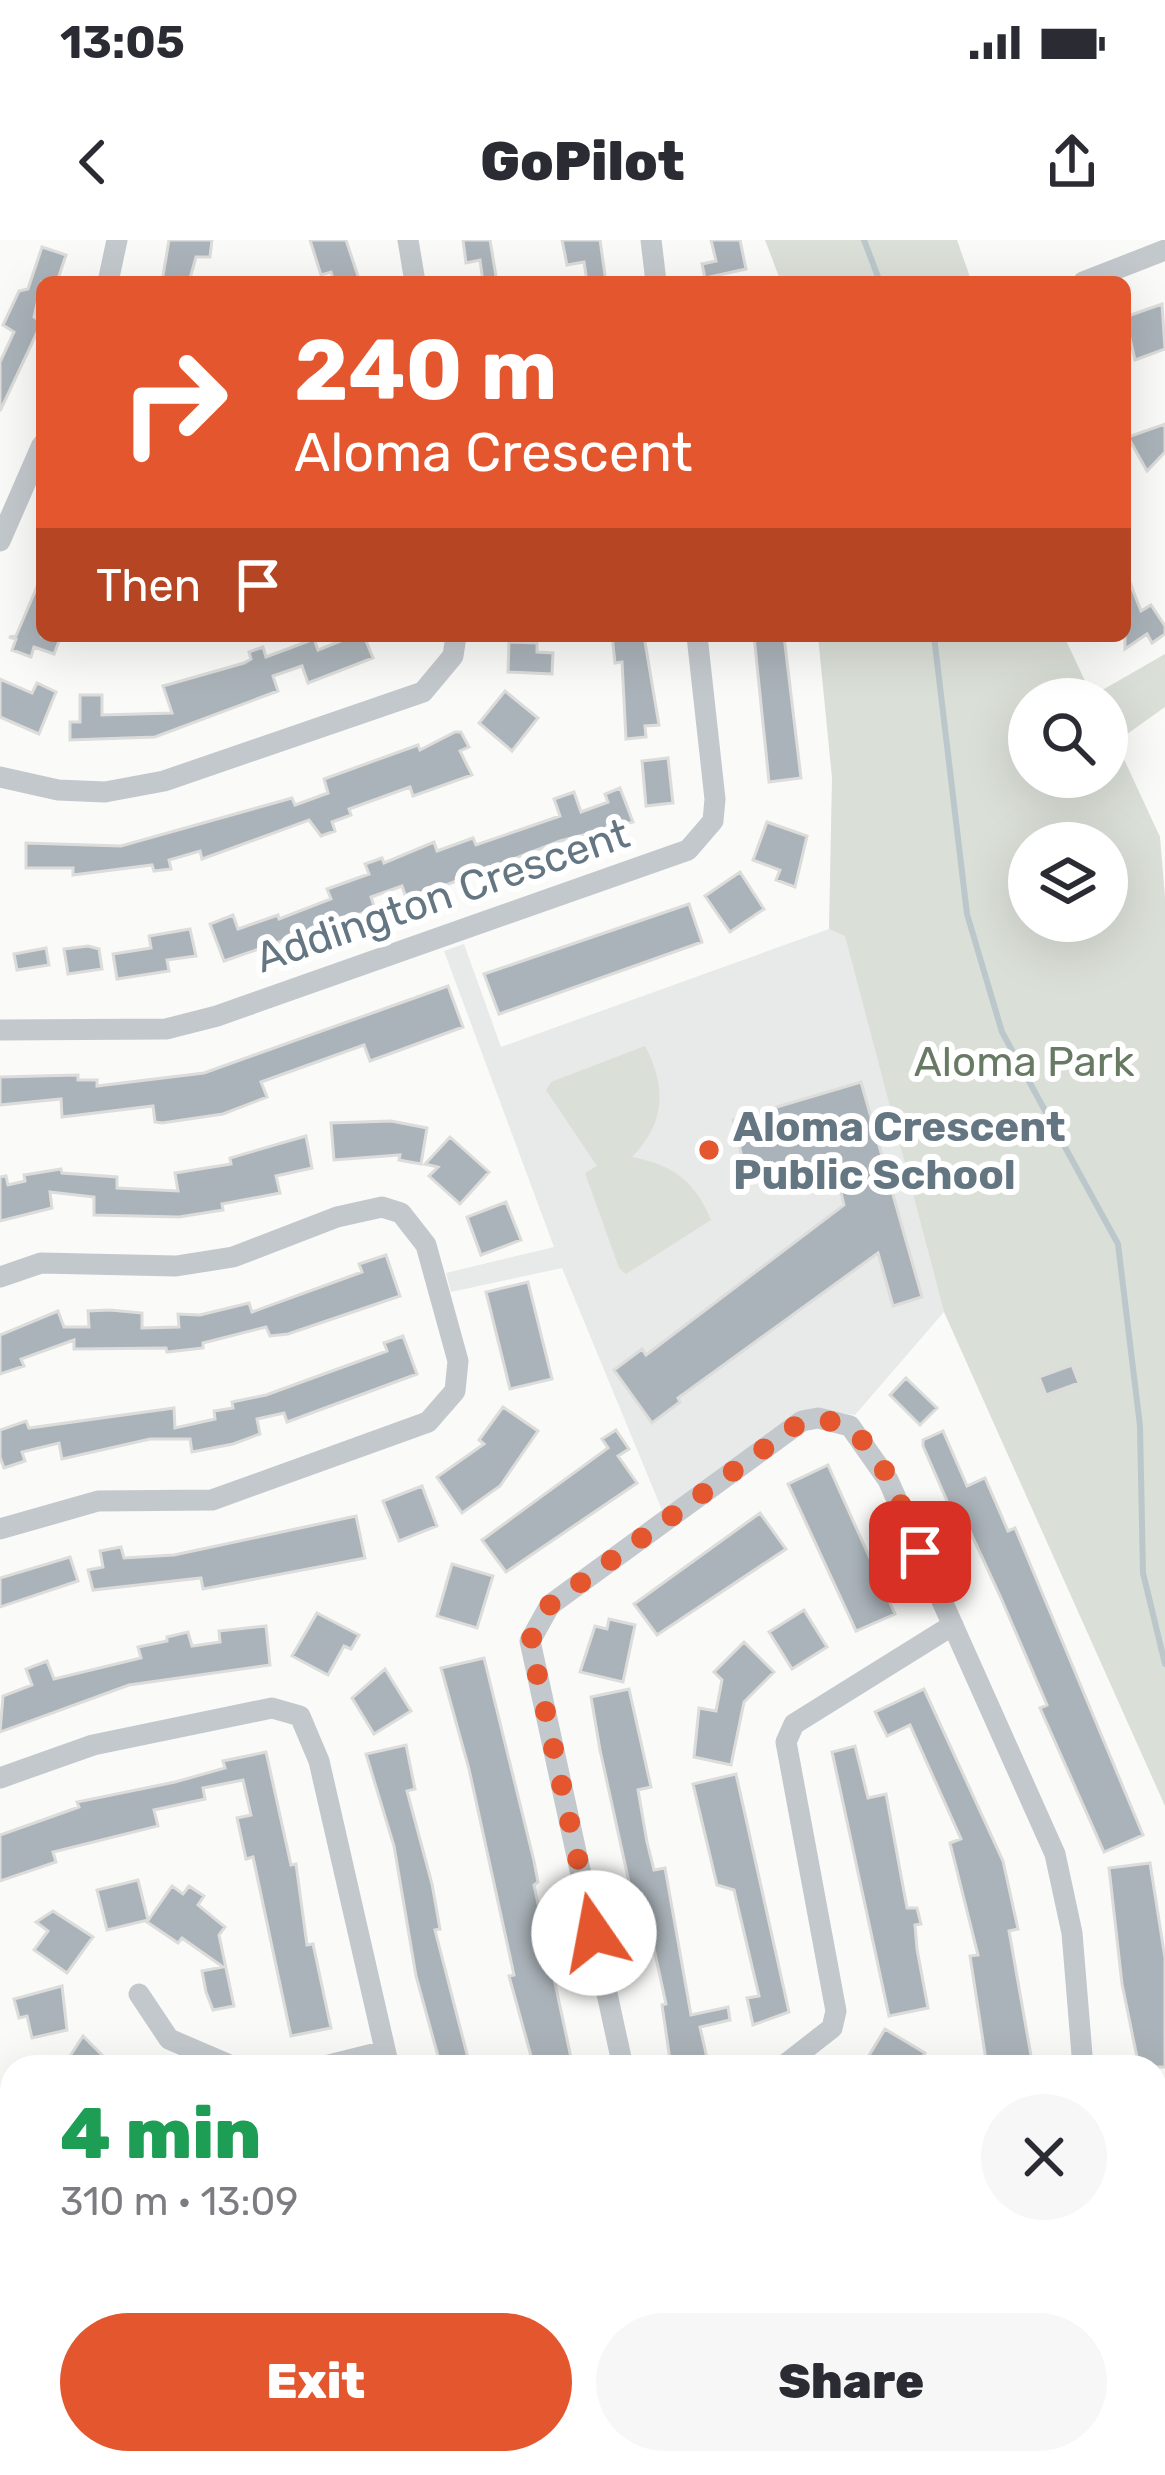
<!DOCTYPE html>
<html lang="en">
<head>
<meta charset="utf-8">
<style>
	:root { --surface:#fff; --page:#f7f7f7; --text:#2b2b33; --muted:#7c7c81; --accent:#e4572e }
	body { margin:0; font-family:Rubik,sans-serif; background:var(--page); color:var(--text); height:100vh; display:flex; flex-direction:column; font-size:45px; white-space:nowrap }
	* { box-sizing:border-box; margin:0 }
	p { font-size:39px; color:var(--muted) }
	.icon { flex:none; width:66px; height:66px; fill:none; stroke:currentColor; stroke-width:2; stroke-linecap:round; stroke-linejoin:round }
	.map { position:relative; flex:1; overflow:hidden }
	.side { position:absolute; left:0px; top:1815px; width:1167px; height:420px; display:flex; flex-direction:column; background:var(--surface); border-radius:36px 36px 0 0; box-shadow:0 12px 48px #0002 }
	.side>* { flex:none }
	.banner { position:absolute; left:36px; top:36px; width:1095px; height:366px; border-radius:18px; box-shadow:0 12px 48px #0002; background:#e4572e; color:#fff; overflow:hidden }
	.tools { position:absolute; left:1008px; top:438px; display:grid; gap:24px }
	.tools a { display:grid; place-items:center; width:120px; height:120px; border-radius:50%; background:var(--surface); box-shadow:0 12px 48px #0002; font-size:60px }
	.pin { position:absolute; display:grid; place-items:center; width:102px; height:102px; color:#fff; margin:-51px; border-radius:24px; box-shadow:0 6px 18px #0006 }
	.me { position:absolute; width:132px; margin:-66px; rotate:348deg; stroke-linejoin:round; filter:drop-shadow(0 0 9px #0008) }
	.turn { display:flex; align-items:center; gap:42px; height:252px; padding:0 60px; font-size:54px }
	.turn .icon { width:156px; height:156px; stroke-width:2.5 }
	.turn b { display:block; font-size:84px; line-height:102px }
	.then { display:flex; align-items:center; height:114px; padding:0 60px; background:#0003; gap:24px; font-size:45px }
	.round { display:grid; place-items:center; flex:none; width:126px; height:126px; border-radius:63px; background:var(--page) }
	.head { display:flex; align-items:center; justify-content:space-between; height:204px; padding:0 60px }
	h1 { font-size:72px; font-weight:800; line-height:90px; color:#1e9e55 }
	.primary-button { display:flex; gap:24px; margin-top:auto; padding:24px 60px }
	.primary-button a { flex:1; height:138px; border-radius:72px; background:var(--accent); color:#fff; font-size:48px; font-weight:800; line-height:138px; text-align:center }
	.primary-button a+a { background:var(--page); color:var(--text) }
	.status { display:flex; justify-content:space-between; align-items:center; height:84px; padding:0 60px; background:var(--surface); direction:ltr }
	.status svg { height:33px; fill:currentColor }
	header { display:flex; justify-content:space-between; align-items:center; height:156px; padding:0 60px; background:var(--surface); font-size:54px; font-weight:800 }
	.map>svg:first-child { display:block }
	.built { fill:#e8e9e9 }
	.green { fill:#dadfd7; fill-rule:evenodd }
	.lines { fill:none; stroke-linecap:round; stroke-linejoin:round }
	.stream { stroke:#bbc7cb; stroke-width:6 }
	.building { fill:#aab3b9; stroke:#dcdcda; stroke-width:3 }
	.secondary-casing { stroke:#b3babf; stroke-width:36 }
	.street { stroke:#c3c8cc; stroke-width:21 }
	.secondary { stroke:#fff; stroke-width:30 }
	.route { stroke:#e4572e; stroke-width:21; stroke-dasharray:0 37.8 }
	.poi-dot { fill:#e4572e; stroke:#fff; stroke-width:4.5 }
	.labels { text-anchor:middle; stroke-width:12; stroke-linejoin:round; paint-order:stroke }
	.street-label { font-size:42px; fill:#657683; stroke:#fff }
	.park-label { font-size:42px; fill:#687a64; stroke:#fff }
	.poi-label { font-size:42px; font-weight:bold; fill:#657683; stroke:#fff; text-anchor:start }
</style>
</head>
<body>
<div class="status"><b>13:05</b><svg viewBox="0 0 49 12"><path d="M0 12V9h3v3zM5 12V6h3v6zM10 12V3h3v9zM15 12V0h3v12zM26 1h20v11H26zM47 4h2v5h-2z"/></svg></div>
<header><svg class="icon" aria-label="back" viewBox="0 0 24 24"><path d="M15 5l-7 7 7 7"/></svg>GoPilot<svg class="icon" aria-label="share" viewBox="0 0 24 24"><path d="M12 15V3M7 8l5-5 5 5M5 13v7h14v-7"/></svg></header>
<div class="map">
<svg width="1165" height="2235" viewBox="0 0 1165 2235">
	<rect width="100%" height="100%" fill="#fafaf8"/>
	<path class="built" d="M829 689 845 695 944 1072 855 1175 822 1170 796 1178 662 1270 562 1028 451 1052 446 1033 554 1007 444 711 464 704 501 807Z
		M0 2196 12 2201V2223H61L88 2235H0Z"/>
	<path class="green" d="M765 0H957L971 40 781 42Z
		M818 396H1064L1092 456 1165 414V467L1116 502 1160 597 1165 658V1566L944 1072 845 696 829 689 832 538ZM1029 459H1107V537H1029ZM1029 603H1107V681H1029Z
		M645 806C667 847 665 884 632 917 673 925 695 941 711 980L626 1034 619 1028 585 933 597 926 546 850 551 842Z
		M1165 2093V2235H987L1002 2223H1155V2101Z"/>
	<g class="lines">
		<path class="stream" d="M864 0 880 42
			M934 396 967 674 1002 792 1118 1004 1140 1186 1143 1333 1165 1424
			M1155 2064 1165 2056
			M0 2165 12 2171
			M144 2223 176 2235
			M931 2235 947 2223"/>
	</g>
	<path class="building" d="M169 0H212L210 17H196L189 42H162Z
		M310 0H346L359 39 334 42 331 32 321 35Z
		M463 0H490L497 42H483L480 20 466 23Z
		M562 0H600L606 42H587L584 22 567 25Z
		M711 0H740L746 29 705 38 702 24 716 21Z
		M42 7 66 15 57 42H42L34 77 42 82 0 171V122L14 92 3 85 19 51 28 49Z
		M1162 64 1165 109 1135 120 1125 77Z
		M1165 184V212L1147 231 1128 197Z
		M1125 330 1141 371 1151 365 1165 386V394L1152 403 1147 394 1125 409Z
		M42 335V396H61L54 414 34 407 31 417 12 410 16 399 9 397 16 396Z
		M353 396H364L373 418 308 443 302 426 273 436 278 451 155 497 70 500V482H80V455H102V475L172 473 163 446 244 423 251 419 249 412 263 407 266 417 314 399 318 410Z
		M612 396H644L659 485 645 486 646 497 626 499 622 422 615 423Z
		M754 396H784L801 538 769 542Z
		M509 402 537 403V412L553 413 552 434 508 432Z
		M0 439 32 453 37 443 56 452 39 494 0 477Z
		M505 451 538 478 512 511 479 483Z
		M455 492H461L469 507 460 511 472 535 413 556 410 547 349 569 351 575 332 582 335 591 321 596 309 580 202 619 200 611 169 620 171 629 154 631 152 625 73 635V628H26V603L121 606 292 558 295 565 328 553 324 539 418 505 420 510Z
		M668 518 673 563 646 566 642 521Z
		M620 548 633 582 560 601 407 660 402 646 371 657 375 669 224 721 210 684 233 675 238 689 278 675 279 679 331 659 327 649 369 634 365 624 382 618 384 623 434 602 437 611 473 598 476 605 560 576 554 559 574 552 581 572 608 562 605 554Z
		M767 582 807 596 795 647 776 640 780 630 753 620Z
		M740 632 764 669 730 692 705 656Z
		M689 664 702 702 499 774 484 734Z
		M190 689 196 716 167 720 169 731 117 739 113 714 151 708 149 696Z
		M88 706 99 709 102 729 68 734 64 709Z
		M46 708 49 725 17 730 14 714Z
		M448 746 463 787 370 821 364 805 261 842 267 857 223 874 162 883 155 882 153 866 62 877 61 859 0 865V837L78 835V840H97V846L204 833Z
		M861 842 922 1057 893 1066 878 1013 678 1158 680 1162 652 1183 614 1130 642 1109 646 1115 844 965 833 920 748 941 733 880Z
		M391 881 427 888 421 924 399 920 400 915 334 920 331 883Z
		M306 896 312 928 276 936 280 953 222 964 223 970 179 977 94 975V957L50 952 52 968 0 981V937L6 936 8 945 25 941 24 935 61 929 62 933 117 937V948L178 951 175 933 231 924 230 918Z
		M450 897 489 932 460 964 429 936 438 927 425 924Z
		M506 962 521 1000 481 1015 467 977Z
		M386 1015 400 1056 288 1094 270 1096 266 1087 203 1103V1108L167 1112 166 1108 74 1109V1100L21 1119 24 1126 0 1134V1095L58 1071 64 1087H89L88 1071 110 1070 142 1073V1088L179 1087 178 1074 200 1075 249 1063 252 1072 362 1032 359 1024Z
		M528 1042 552 1139 510 1149 486 1052Z
		M403 1096 417 1134 287 1182 284 1173 257 1179 260 1194 233 1204 192 1212 190 1199H150L62 1219 59 1203 22 1212 25 1221 4 1228 0 1217V1190L26 1181 29 1188 174 1168 175 1188 215 1179 214 1171 233 1168 232 1162 266 1155 387 1111 384 1103Z
		M1072 1125 1079 1143 1046 1155 1039 1137Z
		M906 1138 937 1168 920 1185 890 1155Z
		M503 1167 538 1191 500 1246 462 1273 437 1237 484 1204 479 1200Z
		M616 1190 629 1209 618 1216 637 1243 506 1332 482 1300 608 1208 602 1199Z
		M943 1191 967 1246 985 1238 1008 1291 1015 1288 1143 1595 1104 1612 1040 1468 1047 1465 1001 1358 969 1289 961 1293 923 1206V1200Z
		M828 1225 895 1374 856 1391 788 1244Z
		M422 1246 437 1286 399 1301 383 1261Z
		M760 1273 786 1309 657 1395 634 1364Z
		M356 1276 365 1318 203 1349 201 1338 93 1350 88 1330 103 1327 100 1311 121 1307 124 1318 174 1315Z
		M70 1317 78 1341 0 1367V1338Z
		M452 1324 493 1336 477 1388 437 1376Z
		M804 1370 827 1407 792 1429 769 1392Z
		M317 1373 359 1395 351 1409 344 1406 328 1435 292 1416Z
		M609 1379 635 1385 623 1442 580 1432 595 1386 607 1389Z
		M266 1386 270 1425 129 1445 0 1492 3 1456 32 1445 26 1429 47 1421 54 1439 141 1418 138 1407 167 1401V1397L188 1392 192 1406 220 1402 219 1391Z
		M744 1402 774 1432 744 1462 731 1525 694 1517 699 1468 716 1471 722 1440 714 1432Z
		M484 1418 534 1621 538 1642 534 1645 573 1827H534L509 1736 514 1735 469 1529 441 1428Z
		M385 1429 411 1471 374 1494 352 1458Z
		M629 1449 651 1547 638 1550 647 1602 654 1630 665 1628 691 1775 728 1767 730 1780 700 1787 709 1827H671L662 1765 666 1764 642 1654 632 1656 600 1510 591 1457Z
		M924 1449 1003 1621 1018 1689 1009 1691 1033 1827H987L970 1716 978 1715 950 1603 961 1599 910 1485 887 1496 875 1472Z
		M406 1505 415 1549 407 1551 432 1644 440 1689 435 1690 469 1822 447 1827H441L416 1736 394 1606 366 1514Z
		M855 1506 868 1558 886 1554 907 1668H917L921 1684 915 1685 917 1709 928 1768 889 1776 832 1512Z
		M266 1512 291 1625 296 1624 307 1705 313 1704 331 1788 291 1796 253 1617 246 1619 237 1578 251 1575 243 1540 203 1548 205 1559 154 1570 158 1586 53 1612 56 1622 0 1641V1595L79 1567 77 1562 175 1542 225 1528 223 1521Z
		M736 1534 789 1772 753 1785 747 1758 759 1756 734 1650 717 1645 693 1544Z
		M1150 1623 1165 1718V1827H1139L1122 1744 1109 1628Z
		M138 1640 148 1680 107 1690 97 1650Z
		M172 1646 183 1654 189 1646 204 1656 198 1665 225 1687 219 1695 234 1766 213 1770 206 1752 202 1731 223 1727 182 1698 178 1703 147 1682Z
		M53 1671 93 1697 67 1733 34 1710 48 1691 36 1682Z
		M62 1746 67 1790 32 1798 27 1776 19 1778 14 1759Z
		M885 1789 925 1813 916 1827H862Z
		M83 1796 114 1827H63Z"/>
	<g class="lines">
		<defs>
			<path id="secondary" d="M1155 1879 1165 1876
				M0 1957 12 1966"/>
		</defs>
		<use href="#secondary" class="secondary-casing"/>
		<path class="street" d="M408 0 415 42
			M651 0 656 42
			M108 42 117 0
			M1083 42 1165 10
			M0 301 42 205
			M0 537 58 550 105 552 164 541 423 452 453 416 456 396
			M0 790 166 789 217 776 688 610 713 581 715 559 697 396
			M0 1037 41 1023 176 1026 233 1017 337 977 382 967 401 973 426 1005 458 1121 455 1151 428 1182 212 1260 98 1261 0 1289
			M0 1538 93 1505 272 1468 300 1476 319 1521 389 1827
			M139 1754 169 1799 234 1827
			M321 1827 385 1811
			M623 1827 530 1401 550 1365 802 1181 818 1178 850 1186 888 1240 1055 1614 1072 1693 1083 1827
			M782 1827 832 1788 836 1771 786 1502 794 1484 953 1385"/>
		<use href="#secondary" class="secondary"/>
	</g>
	<g class="lines">
		<path class="route" d="M594 1693 530 1401 550 1365 802 1181C873 1167 898 1261 920 1312"/>
	</g>
	<circle class="poi-dot" cx="709" cy="910" r="12"/>
	<g class="labels">
		<g class="street-label">
			<text transform="translate(442 655) rotate(-19)" y="15">Addington Crescent</text>
		</g>
		<g class="park-label">
			<text x="1024" y="836">Aloma Park</text>
		</g>
		<g class="poi-label">
			<text x="733" y="901">Aloma Crescent<tspan x="733" dy="48">Public School</tspan></text>
		</g>
	</g>
</svg>
<div class="tools">
<a><svg class="icon" aria-label="search" viewBox="0 0 24 24"><circle cx="10" cy="10" r="6"/><path d="M15 15l6 6"/></svg></a>
<a><svg class="icon" aria-label="layers" viewBox="0 0 24 24"><path d="M12 4l9 5-9 5-9-5zM3 14l9 5 9-5"/></svg></a>
</div>
<div class="pin" style="left:920px;top:1312px;background:#d93025"><svg class="icon" aria-label="arrive" viewBox="0 0 24 24"><path d="M6 21V4h12l-3 4 3 4H6"/></svg></div>
<svg class="me" style="left:594px;top:1693px" viewBox="-20 -20 40 40"><circle r="19" fill="#fff"/><path d="M0-13L10 11 0 6-10 11z" fill="#e4572e"/></svg>
<div class="banner">
<div class="turn"><svg class="icon" aria-label="right" viewBox="0 0 24 24"><path d="M7 20v-9h11M14 6l5 5-5 5"/></svg><div><b>240 m</b>Aloma Crescent</div></div>
<div class="then">Then<svg class="icon" aria-label="arrive" viewBox="0 0 24 24"><path d="M6 21V4h12l-3 4 3 4H6"/></svg></div>
</div>
<section class="side">
<div class="head"><div><h1>4 min</h1><p>310 m · 13:09</p></div><a class="round"><svg class="icon" aria-label="close" viewBox="0 0 24 24"><path d="M6 6l12 12M18 6L6 18"/></svg></a></div>
<div class="primary-button"><a>Exit</a><a>Share</a></div>
</section>
</div>
</body>
</html>
